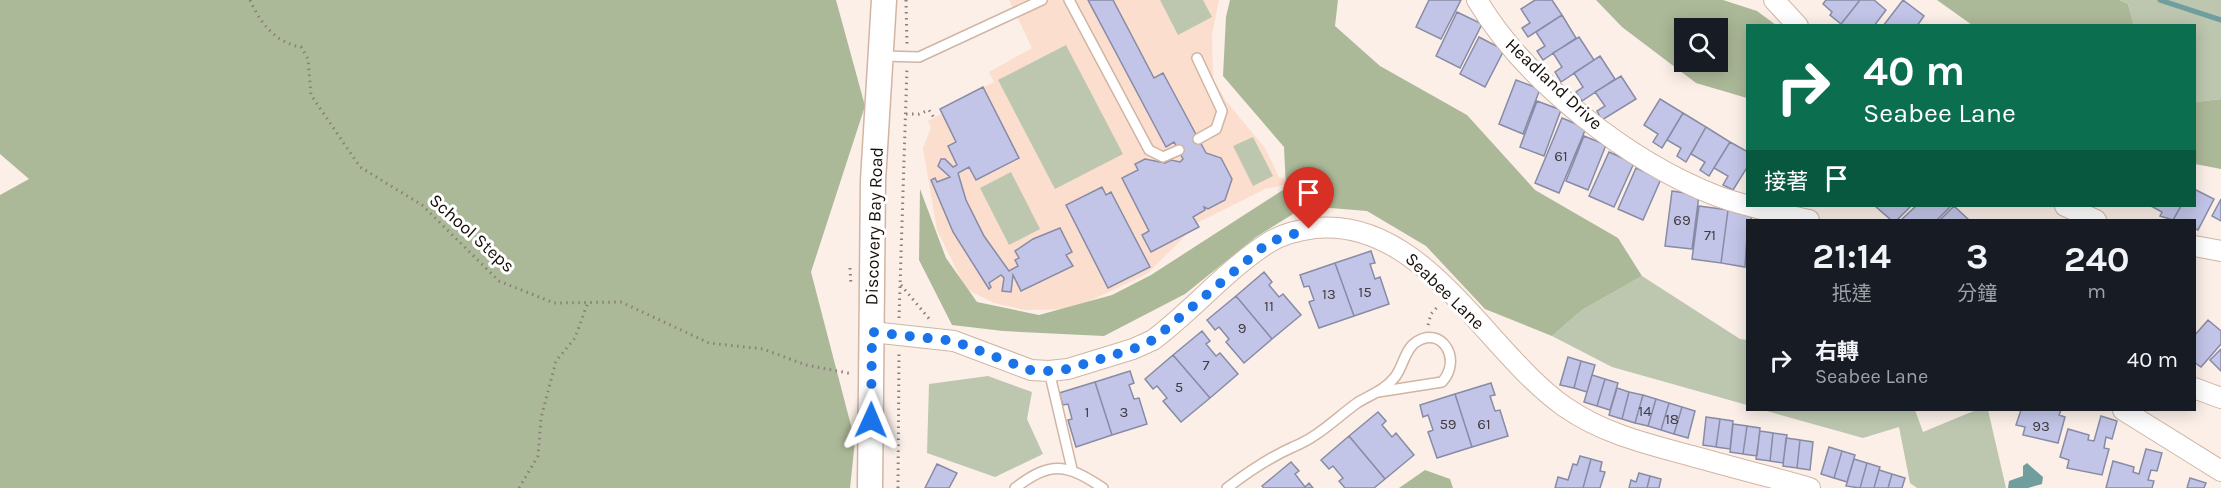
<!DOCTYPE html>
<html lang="zh-TW">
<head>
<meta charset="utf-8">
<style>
	:root { --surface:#171b24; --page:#20242c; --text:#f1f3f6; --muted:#9ea1a6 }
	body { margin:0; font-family:Karla,"Noto Sans TC",sans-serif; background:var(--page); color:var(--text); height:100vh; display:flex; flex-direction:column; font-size:22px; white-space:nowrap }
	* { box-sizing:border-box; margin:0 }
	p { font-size:20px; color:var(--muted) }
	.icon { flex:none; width:33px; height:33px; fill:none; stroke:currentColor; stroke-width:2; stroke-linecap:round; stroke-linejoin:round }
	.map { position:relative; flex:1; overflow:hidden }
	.side { position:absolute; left:1746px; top:219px; width:450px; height:192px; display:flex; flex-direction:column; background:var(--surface); border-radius:0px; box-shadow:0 3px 15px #0003 }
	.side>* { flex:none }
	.banner { position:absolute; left:1746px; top:24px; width:450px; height:183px; border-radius:0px; box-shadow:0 3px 15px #0003; background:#0b6e4f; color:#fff; overflow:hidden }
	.buttons { position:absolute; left:1674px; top:18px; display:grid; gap:12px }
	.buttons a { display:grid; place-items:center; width:54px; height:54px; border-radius:0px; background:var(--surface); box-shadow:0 3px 15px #0003; font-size:30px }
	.pin { position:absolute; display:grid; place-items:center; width:51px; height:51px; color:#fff; margin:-62px -26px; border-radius:50% 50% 50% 0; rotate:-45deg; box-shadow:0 0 6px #0007 }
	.pin .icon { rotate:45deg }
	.me { position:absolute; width:66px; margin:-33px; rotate:1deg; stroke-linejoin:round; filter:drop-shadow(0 0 4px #0008) }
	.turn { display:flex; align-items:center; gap:21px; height:126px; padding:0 18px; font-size:27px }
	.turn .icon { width:78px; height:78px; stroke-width:2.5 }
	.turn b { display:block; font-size:42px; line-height:51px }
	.then { display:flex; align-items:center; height:57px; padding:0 18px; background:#0003; gap:12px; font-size:22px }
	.eta { display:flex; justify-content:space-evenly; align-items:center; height:102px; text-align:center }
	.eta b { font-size:36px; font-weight:700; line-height:42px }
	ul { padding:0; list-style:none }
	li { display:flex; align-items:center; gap:18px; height:78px; padding:0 18px }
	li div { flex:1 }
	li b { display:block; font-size:22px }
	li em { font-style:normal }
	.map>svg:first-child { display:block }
	.built { fill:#fbdecd }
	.green { fill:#bdc7af }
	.forest { fill:#acb998; fill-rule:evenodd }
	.water { fill:#709e9e }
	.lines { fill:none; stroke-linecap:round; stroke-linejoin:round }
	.stream { stroke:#709e9e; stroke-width:5 }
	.building { fill:#c2c5e7; stroke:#888ba5; stroke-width:1.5 }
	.service-casing { stroke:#d1b5a4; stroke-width:12 }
	.minor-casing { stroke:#d1b5a4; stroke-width:22 }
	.tertiary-casing { stroke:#d1b5a4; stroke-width:27 }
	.path { stroke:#8a7f79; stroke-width:3; stroke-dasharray:1.5 4.5; stroke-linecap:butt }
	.service { stroke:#fff; stroke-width:9 }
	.minor { stroke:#fff; stroke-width:20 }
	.tertiary { stroke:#fff; stroke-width:24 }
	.route { stroke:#1a73e8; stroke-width:10; stroke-dasharray:0 18 }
	.labels { text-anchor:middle; stroke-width:6; stroke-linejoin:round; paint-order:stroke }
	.number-label { font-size:15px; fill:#423c40 }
	.street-label { font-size:18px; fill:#180f09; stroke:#fff }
</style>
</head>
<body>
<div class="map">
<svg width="2221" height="488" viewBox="0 0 2221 488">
	<rect width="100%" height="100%" fill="#fbefe8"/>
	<path class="built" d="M1009 0H1219L1212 34 1213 79 1226 101 1265 148 1279 177 1297 185H1283L1265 189 1197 223 1199 227 1188 233 1147 274 1083 304 1066 309 1025 310 994 303 966 289 937 230 923 148 931 128 928 121 941 114 940 109 994 82 989 72 1032 48Z"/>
	<path class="green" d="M1160 0H1203L1212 17 1178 35Z
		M2119 0H2221V99L2195 102 2194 26 2134 25 2128 4Z
		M1066 45 1123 154 1055 189 998 80Z
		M1253 137 1273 176 1253 186 1233 146Z
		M1011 172 1040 229 1009 245 980 188Z
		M1642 276 1740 339 1747 340V405L1612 367 1552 336 1582 310Z
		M988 376 1032 392 1027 419 1043 454 995 477 927 453 929 384Z
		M1763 410H1915L1923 432 1976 410H1988L2006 488H1917L1910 483 1899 427 1863 438Z"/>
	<path class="forest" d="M0 0H836L865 106 811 272 855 441 850 488H0V195L29 179 0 154Z
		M1230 0H1338L1335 26 1380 66 1467 115 1535 190 1618 238 1642 276 1582 310 1552 336 1485 309 1426 246 1367 211 1306 206 1256 237 1185 294 1104 336 1003 331 952 325 919 260 920 189 946 258 977 302 1039 315 1112 295 1151 275 1286 188 1284 147 1223 76 1226 17Z
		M1596 0H1723L1757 11 1776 25 1748 26 1747 98 1696 83 1622 27ZM1684 28H1718V62H1684Z
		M1937 0H2119L2128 4 2134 25H1972Z
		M2221 99V169L2195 164V102Z
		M1425 470 1450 479 1453 488H1399Z"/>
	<path class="water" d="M2027 463 2043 477 2042 484 2028 488H2008L2009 481 2023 476V466Z"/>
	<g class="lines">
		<path class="stream" d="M2160 0 2221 20"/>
	</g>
	<path class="building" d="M1088 0H1113L1154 78 1163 73 1206 153 1221 158 1232 179 1225 200 1208 209 1204 207 1205 210 1193 217 1199 227 1151 252 1142 235 1149 231 1122 178 1138 170 1135 164 1145 159 1165 163 1171 160 1180 162 1183 159 1174 142 1166 147Z
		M1088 0H1113L1154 78 1163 73 1206 153 1221 158 1232 179 1225 200 1208 209 1204 207 1205 210 1193 217 1199 227 1151 252 1142 235 1149 231 1122 178 1138 170 1135 164 1145 159 1165 163 1171 160 1180 162 1183 159 1174 142 1166 147Z
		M1429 0H1461L1441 39 1416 27Z
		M1535 0H1552L1562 15 1528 37 1522 28 1530 23 1521 9Z
		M1826 0H1860L1841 24 1830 15 1832 12 1823 4Z
		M1860 0H1874L1886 10 1874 26H1842L1841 24Z
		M1903 0 1924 16 1917 26H1883Z
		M1457 12 1482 24 1460 68 1436 56Z
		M1562 15 1576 38 1543 60 1537 51 1545 46 1536 32Z
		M1479 37 1504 50 1485 87 1460 74Z
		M1579 37 1594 60 1561 82 1555 72 1562 67 1553 53Z
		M1600 56 1615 79 1582 101 1576 92 1583 87 1574 73Z
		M1621 76 1636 99 1602 120 1597 111 1605 106 1595 92Z
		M1516 80 1540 89 1523 134 1499 124Z
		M983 87 1019 158 976 180 969 167 958 173 966 200 984 236 1009 271 1018 266 1015 260 1019 258 1015 251 1033 239 1060 228 1072 252 1066 255 1073 266 1021 291 1013 275 1011 292 1002 291 1004 278 1001 275 989 283 991 287 989 289 953 232 931 180 935 178 937 182 950 177 938 166 941 159H945L953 167 957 165 948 146 956 142 940 109Z
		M1660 99 1683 113 1662 148 1653 142 1658 134 1644 125Z
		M1537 101 1561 110 1544 156 1520 147Z
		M1683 113 1706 127 1686 162 1677 156 1681 148 1667 140Z
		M1562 118 1586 128 1559 193 1535 183Z
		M1706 127 1730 142 1709 176 1700 170 1705 162 1691 154Z
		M1584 136 1606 145 1588 190 1566 181Z
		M1730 142 1748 152V166L1733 190 1723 185 1728 176 1714 168Z
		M1609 152 1634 163 1614 207 1589 196Z
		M1636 168 1661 179 1643 220 1618 209Z
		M1102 187 1106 195 1111 192 1150 267 1108 288 1066 205Z
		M2194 189 2214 199 2198 230 2194 228V220H2173L2181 206H2194Z
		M1672 191 1699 195 1692 249 1665 246Z
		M2221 199V221L2212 216Z
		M1699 206 1728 210 1721 263 1692 259Z
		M1875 206H1911L1897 220H1891Z
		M1916 206H1951L1937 220H1901Z
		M1954 206 1969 220H1940Z
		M2151 206H2181L2173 220 2160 216 2162 212Z
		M1728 210 1752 214 1751 220H1748L1745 267 1721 263Z
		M1371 251 1375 263 1370 264 1375 279 1380 277 1389 304 1354 316 1335 263Z
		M1335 263 1354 316 1319 328 1309 302 1314 300 1309 286 1304 287 1300 275Z
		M1264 272 1272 282 1269 285 1279 297 1283 294 1301 315 1272 339 1236 296Z
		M1236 296 1272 339 1244 363 1226 342 1229 339 1219 327 1215 330 1207 320Z
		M2208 320 2221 331V344L2201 367 2194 362V336Z
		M1202 331 1210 341 1206 344 1216 356 1220 353 1238 374 1210 398 1173 355Z
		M2221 349V371L2210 360Z
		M1173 355 1210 398 1181 422 1163 401 1167 398 1157 386 1153 389 1145 379Z
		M1568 357 1581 361 1574 388 1560 385Z
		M1581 361 1595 365 1587 392 1574 388Z
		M1130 371 1134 383 1129 385 1134 399 1139 398 1147 424 1112 435 1095 382Z
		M1592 375 1605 379 1597 406 1584 402Z
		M1605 379 1618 383 1610 410 1597 406Z
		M1095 382 1112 435 1076 447 1068 420 1072 419 1068 404 1063 405 1059 393Z
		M1491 383 1495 395 1490 396 1495 411 1500 410 1508 436 1472 447 1455 394Z
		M1617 388 1629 392 1622 419 1609 415Z
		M1629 392 1643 395 1635 423 1622 419Z
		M1455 394 1472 447 1437 458 1428 432 1433 430 1428 415 1423 417 1420 405Z
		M1643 395 1656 399 1648 426 1635 423Z
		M1656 399 1669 403 1661 430 1648 426Z
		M1669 403 1682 407 1674 434 1661 430Z
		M1682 407 1695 411 1688 438 1674 434Z
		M2021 410H2061L2059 415 2065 417 2058 443 2023 435 2025 427 2016 425Z
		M1378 412 1386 421 1382 425 1392 437 1396 433 1414 455 1385 479 1349 436Z
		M2101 416 2117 421 2112 439 2106 437 2104 448 2109 449 2102 475 2067 468 2069 460 2060 457 2068 429 2089 435 2088 440 2094 441Z
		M1706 417 1720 419 1716 447 1703 445Z
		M1720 419 1733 421 1730 449 1716 447Z
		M1733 424 1747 426 1743 454 1730 452Z
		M1747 426 1760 428 1757 456 1743 454Z
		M1760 431 1773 433 1770 461 1756 459Z
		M1773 433 1787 435 1783 463 1770 461Z
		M1349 436 1385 479 1374 488H1345L1339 481 1343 478 1333 466 1329 469 1321 460Z
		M1786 438 1800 440 1797 468 1783 466Z
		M1800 440 1813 442 1810 470 1797 468Z
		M1829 447 1842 451 1834 478 1821 474Z
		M2146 449 2162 453 2157 471 2151 470 2148 480 2154 481 2152 488H2106L2113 461 2134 467 2133 472 2139 474Z
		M1842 451 1855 455 1847 482 1834 478Z
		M1580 456 1591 459 1583 488H1555L1558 477 1568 480 1573 464 1577 465Z
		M1591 459 1602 462 1600 471 1605 472 1600 488H1583Z
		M1854 459 1867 463 1860 488 1846 486Z
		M1291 462 1299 471 1295 474 1305 487 1309 483 1313 488H1264L1262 486Z
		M1867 463 1880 467 1879 470 1874 488H1860Z
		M937 464 957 473 949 488H925Z
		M1879 470 1892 474 1888 488H1874Z
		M1639 473 1650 476 1647 488H1629L1631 480 1636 482Z
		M1892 474 1905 478 1902 488H1888Z
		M1650 476 1661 479 1659 488H1647Z
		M2190 478 2206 483 2204 488H2187Z"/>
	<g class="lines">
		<defs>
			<path id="service" d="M1069 0 1149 150 1163 157 1179 150
				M883 56 919 57 1042 0
				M1197 58 1222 111 1216 129 1198 139
				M1049 371 1072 469
				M1015 488C1052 460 1066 464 1103 488
				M1227 488C1248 472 1268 458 1293 447 1318 437 1335 419 1357 403 1370 395 1385 390 1395 377 1403 367 1405 349 1416 342 1441 325 1463 359 1442 382L1378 392"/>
			<path id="minor" d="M1477 0C1525 81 1629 162 1717 196 1747 207 1778 213 1809 220
				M1774 0 1798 26
				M2065 206 2096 220
				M2194 246 2221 251
				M872 332 954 341 1031 370 1049 371 1068 369 1133 349 1153 340C1193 310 1226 270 1268 243 1282 234 1299 230 1315 228 1424 217 1486 352 1565 407 1604 434 1647 444 1692 456 1731 467 1771 477 1810 488
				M2194 388 2221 398
				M2123 410 2221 471"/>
			<path id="tertiary" d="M870 488 873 181 884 0"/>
		</defs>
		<use href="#service" class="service-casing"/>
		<use href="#minor" class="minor-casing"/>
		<use href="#tertiary" class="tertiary-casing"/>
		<path class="path" d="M250 0C260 23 276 43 301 47L308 59 311 95 360 167 422 205 499 281 554 303 621 302 709 343 763 349 806 365 853 374
			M906 0 907 45
			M906 114H919L929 110 934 118
			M850 268 851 285
			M901 285 931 321
			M899 318 907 67
			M1428 325 1431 314 1439 305
			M519 488 538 456 541 418 556 361 575 338 588 302
			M898 488 899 352"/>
		<use href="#service" class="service"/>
		<use href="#minor" class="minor"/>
		<use href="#tertiary" class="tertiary"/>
	</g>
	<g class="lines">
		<path class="route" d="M871 420 872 332 954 341 1030 370 1049 371 1068 369 1133 349 1153 340 1269 242 1309 229"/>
	</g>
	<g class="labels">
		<g class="number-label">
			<text x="1561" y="161">61</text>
			<text x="1682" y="225">69</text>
			<text x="1710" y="240">71</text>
			<text x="1365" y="297">15</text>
			<text x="1329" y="299">13</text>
			<text x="1269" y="311">11</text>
			<text x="1242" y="333">9</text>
			<text x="1206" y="370">7</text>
			<text x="1179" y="392">5</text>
			<text x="1645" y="416">14</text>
			<text x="1087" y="417">1</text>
			<text x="1124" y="417">3</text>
			<text x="1672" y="424">18</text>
			<text x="1448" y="429">59</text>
			<text x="1484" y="429">61</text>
			<text x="2041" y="431">93</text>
		</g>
		<g class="street-label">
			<text transform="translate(1554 84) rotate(43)" y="6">Headland Drive</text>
			<text transform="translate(874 226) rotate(-88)" y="6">Discovery Bay Road</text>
			<text transform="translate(472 233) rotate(42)" y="6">School Steps</text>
			<text transform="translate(1445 291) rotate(44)" y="6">Seabee Lane</text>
		</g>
	</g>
</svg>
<div class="buttons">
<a><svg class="icon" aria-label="search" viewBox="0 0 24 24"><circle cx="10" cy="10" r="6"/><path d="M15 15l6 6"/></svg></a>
</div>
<div class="pin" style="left:1309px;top:229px;background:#d93025"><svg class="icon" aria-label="arrive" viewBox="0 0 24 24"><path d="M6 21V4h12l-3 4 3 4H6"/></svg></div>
<svg class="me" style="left:871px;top:420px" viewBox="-20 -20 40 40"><path d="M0-17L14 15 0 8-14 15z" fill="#1a73e8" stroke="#fff" stroke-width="4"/></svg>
<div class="banner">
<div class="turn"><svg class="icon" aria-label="right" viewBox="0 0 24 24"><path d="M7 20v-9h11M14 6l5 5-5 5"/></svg><div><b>40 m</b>Seabee Lane</div></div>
<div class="then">接著<svg class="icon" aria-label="arrive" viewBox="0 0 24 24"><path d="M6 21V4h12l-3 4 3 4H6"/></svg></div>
</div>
<section class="side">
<div class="eta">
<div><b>21:14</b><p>抵達</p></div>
<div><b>3</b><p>分鐘</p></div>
<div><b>240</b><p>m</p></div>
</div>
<ul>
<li><svg class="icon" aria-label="right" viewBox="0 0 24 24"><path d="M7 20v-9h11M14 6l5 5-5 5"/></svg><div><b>右轉</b><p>Seabee Lane</p></div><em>40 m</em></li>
</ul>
</section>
</div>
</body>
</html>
